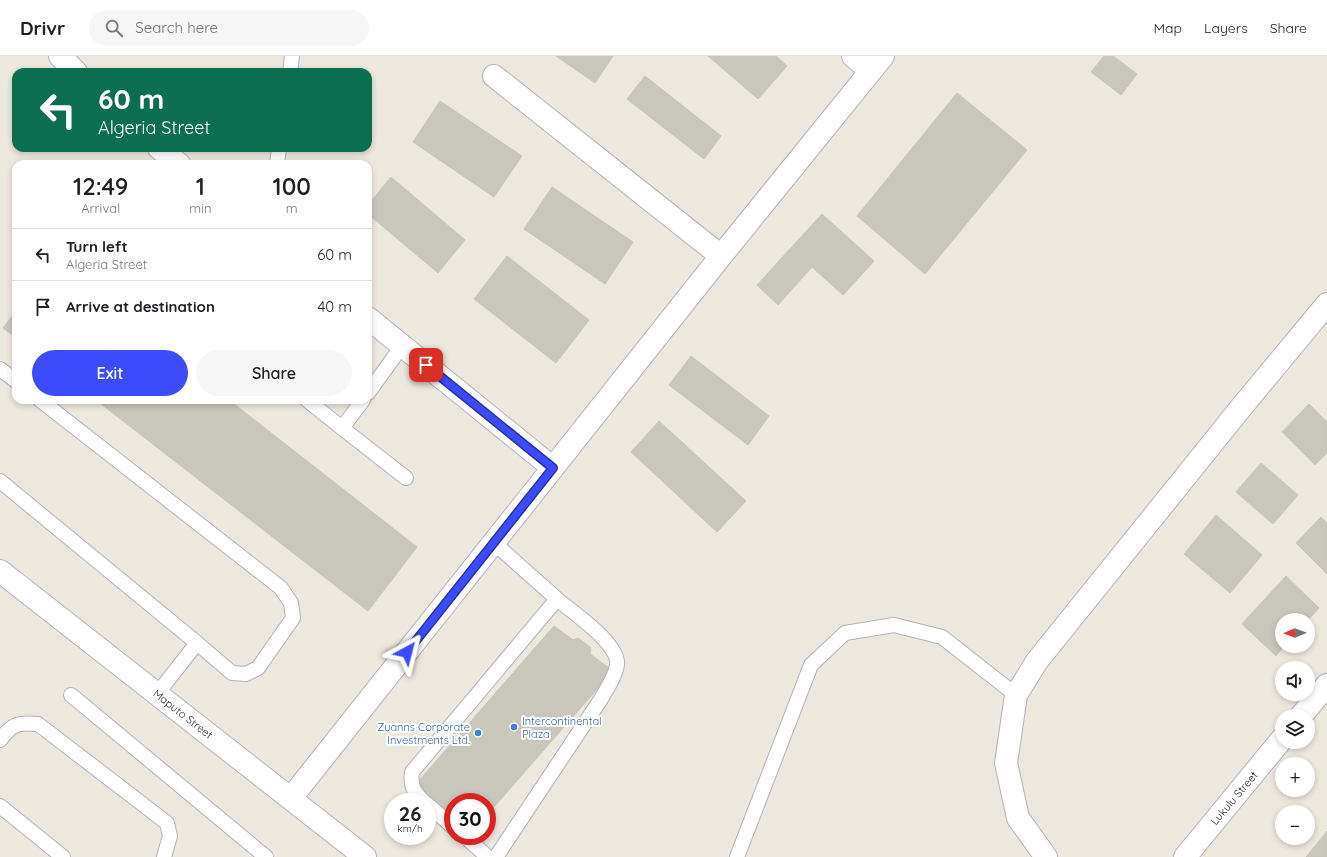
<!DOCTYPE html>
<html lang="en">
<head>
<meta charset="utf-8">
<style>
	:root { --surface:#fff; --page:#f6f6f6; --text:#202124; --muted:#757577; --line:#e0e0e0; --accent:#3c4cfc }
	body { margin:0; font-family:Quicksand,sans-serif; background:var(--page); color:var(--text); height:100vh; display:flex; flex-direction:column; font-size:15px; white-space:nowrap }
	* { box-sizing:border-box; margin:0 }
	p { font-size:13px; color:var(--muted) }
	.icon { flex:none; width:22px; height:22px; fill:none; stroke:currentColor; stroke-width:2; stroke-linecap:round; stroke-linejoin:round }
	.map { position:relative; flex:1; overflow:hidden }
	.drawer { position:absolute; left:12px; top:104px; width:360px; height:244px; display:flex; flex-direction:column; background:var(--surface); border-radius:12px; box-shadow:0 2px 6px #0003 }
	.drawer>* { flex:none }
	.top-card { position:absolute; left:12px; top:12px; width:360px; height:84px; border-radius:12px; box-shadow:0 2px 6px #0003; background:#0b6e4f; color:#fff; overflow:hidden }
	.needle { width:26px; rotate:269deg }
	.buttons { position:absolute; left:1275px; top:557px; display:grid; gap:8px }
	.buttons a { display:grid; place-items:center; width:40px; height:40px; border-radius:50%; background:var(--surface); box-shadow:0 2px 6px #0003; font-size:20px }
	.speed { position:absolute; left:384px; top:737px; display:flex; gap:8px; font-size:20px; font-weight:700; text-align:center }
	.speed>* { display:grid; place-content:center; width:52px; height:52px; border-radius:50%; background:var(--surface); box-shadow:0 2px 6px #0003; line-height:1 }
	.speed small { font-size:10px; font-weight:400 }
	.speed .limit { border:6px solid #d22; background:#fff; color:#111 }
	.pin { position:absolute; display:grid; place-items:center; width:34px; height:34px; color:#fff; margin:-17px; border-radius:8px; box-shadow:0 2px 6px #0006 }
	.me { position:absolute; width:44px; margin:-22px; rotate:38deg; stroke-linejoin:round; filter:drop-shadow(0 0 3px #0008) }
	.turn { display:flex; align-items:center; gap:14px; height:84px; padding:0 20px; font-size:18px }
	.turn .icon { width:52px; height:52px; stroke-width:2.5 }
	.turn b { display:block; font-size:28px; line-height:34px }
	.eta { display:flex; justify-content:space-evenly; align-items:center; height:68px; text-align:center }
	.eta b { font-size:24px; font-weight:600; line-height:28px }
	.action { display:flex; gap:8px; margin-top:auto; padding:8px 20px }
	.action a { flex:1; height:46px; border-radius:24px; background:var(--accent); color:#fff; font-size:16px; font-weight:600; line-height:46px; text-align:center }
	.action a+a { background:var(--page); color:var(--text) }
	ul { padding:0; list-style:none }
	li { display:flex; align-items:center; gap:12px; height:52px; padding:0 20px; border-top:1px solid var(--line) }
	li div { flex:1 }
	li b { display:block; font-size:15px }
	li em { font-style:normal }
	header { display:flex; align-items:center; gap:24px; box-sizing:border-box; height:56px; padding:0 20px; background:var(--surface); border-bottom:1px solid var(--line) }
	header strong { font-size:19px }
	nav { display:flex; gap:22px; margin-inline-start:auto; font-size:14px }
	.search { width:280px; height:36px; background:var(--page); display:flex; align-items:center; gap:10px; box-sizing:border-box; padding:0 14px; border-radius:22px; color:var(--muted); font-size:15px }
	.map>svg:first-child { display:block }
	.building { fill:#c9c6bc; stroke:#c9c4b7 }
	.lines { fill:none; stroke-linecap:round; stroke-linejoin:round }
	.service-casing { stroke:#b2b2bf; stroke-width:16 }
	.minor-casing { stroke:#b2b2bf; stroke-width:24 }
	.service { stroke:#fff; stroke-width:14 }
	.minor { stroke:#fff; stroke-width:22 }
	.route-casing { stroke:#2731a4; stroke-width:10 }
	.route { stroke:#3c4cfc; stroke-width:7 }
	.shop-dot { fill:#3f7fe0; stroke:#fff; stroke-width:1.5 }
	.labels { text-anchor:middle; stroke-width:4; stroke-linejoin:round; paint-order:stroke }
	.street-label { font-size:11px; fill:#2c2c2c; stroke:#fff }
	.shop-label { font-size:11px; fill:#366cbe; stroke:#fff; text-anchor:start }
</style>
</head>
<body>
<header>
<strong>Drivr</strong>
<div class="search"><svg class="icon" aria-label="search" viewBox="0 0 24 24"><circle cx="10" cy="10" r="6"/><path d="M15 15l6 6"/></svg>Search here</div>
<nav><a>Map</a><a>Layers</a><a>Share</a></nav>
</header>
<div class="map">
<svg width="1327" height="801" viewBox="0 0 1327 801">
	<rect width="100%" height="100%" fill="#ede8de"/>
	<path class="building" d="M556 0H613L595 27Z
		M708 0H776L787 10 758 43Z
		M1104 0H1113L1137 18 1121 39 1091 16Z
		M645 20 721 80 704 103 627 43Z
		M957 37 1027 94 925 218 857 160Z
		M440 45 522 100 494 141 413 86Z
		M391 121 465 184 438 217 368 158V149Z
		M552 131 633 186 605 228 524 173Z
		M822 158 874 205 843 239 812 211 778 249 757 229Z
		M507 200 589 264 556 307 474 243Z
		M16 255V282L3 272Z
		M691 300 769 360 748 389 669 329Z
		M96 344H229L417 491 368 555Z
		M1309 348 1327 366V397L1315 409 1282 376Z
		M659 365 746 445 717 476 631 396Z
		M1261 407 1298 439 1273 468 1236 436Z
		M1216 459 1262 499 1230 537 1184 498Z
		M1321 461 1327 467V518L1296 487Z
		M1286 520 1319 552 1308 564H1282V590H1284L1276 600 1242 568Z
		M554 570 573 584 578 582 591 592 590 598 613 615 487 759V746H453V762L434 751 436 746 416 728Z
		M1327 775V801H1306Z"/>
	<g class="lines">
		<defs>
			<path id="service" d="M290 16 292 0
				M277 108 279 92
				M0 313 16 325
				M368 337 402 290
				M40 344 281 532 291 547 293 562 258 612 246 618 232 617 197 587
				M307 344 342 372 363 344
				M342 372 406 422
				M0 425 197 587 157 638
				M71 639 266 801
				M0 684C12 668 18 666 38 668L167 767 170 780 164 801
				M424 746C414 736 410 731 412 716L557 543 494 487
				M427 748 453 771
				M0 750 63 801
				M464 780 488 801
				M496 801 601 643C607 632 615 622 617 609 620 588 572 556 557 543
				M737 801 811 609 845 577 894 569 942 581 1016 639"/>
			<path id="minor" d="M60 0 76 16
				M853 0 871 15
				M494 20 721 200
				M159 92 179 108
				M368 262 553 412
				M0 515 365 801
				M1301 660 1327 629
				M291 742 721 200 883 0
				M1046 801 1018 762 1006 707 1016 639 1037 605 1244 348 1327 248
				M1185 801 1282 683"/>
		</defs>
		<use href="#service" class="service-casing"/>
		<use href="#minor" class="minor-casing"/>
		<use href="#service" class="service"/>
		<use href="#minor" class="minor"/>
	</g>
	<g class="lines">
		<defs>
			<path id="route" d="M407 596 553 412 426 309"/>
		</defs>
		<use href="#route" class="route-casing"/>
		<use href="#route" class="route"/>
	</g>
	<g class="shop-dot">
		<circle cx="514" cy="671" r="4"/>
		<circle cx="478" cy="677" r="4"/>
	</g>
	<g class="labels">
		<g class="street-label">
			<text transform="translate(183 658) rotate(38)" y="4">Maputo Street</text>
			<text transform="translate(1234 742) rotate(-50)" y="4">Lukulu Street</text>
		</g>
		<g class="shop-label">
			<text x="522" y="669">Intercontinental<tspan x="522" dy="13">Plaza</tspan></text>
			<text x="470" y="675" text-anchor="end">Zuanns Corporate<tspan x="470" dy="13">Investments Ltd.</tspan></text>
		</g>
	</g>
</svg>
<div class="buttons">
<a><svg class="needle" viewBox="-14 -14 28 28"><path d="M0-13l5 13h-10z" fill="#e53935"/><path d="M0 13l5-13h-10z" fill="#757577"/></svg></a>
<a><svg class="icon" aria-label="sound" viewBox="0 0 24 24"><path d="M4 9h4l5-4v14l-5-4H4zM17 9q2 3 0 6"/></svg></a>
<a><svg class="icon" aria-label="layers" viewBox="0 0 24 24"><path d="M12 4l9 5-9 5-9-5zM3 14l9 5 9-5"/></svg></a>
<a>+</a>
<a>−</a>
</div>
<div class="speed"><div>26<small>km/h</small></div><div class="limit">30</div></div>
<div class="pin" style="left:426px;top:309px;background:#d93025"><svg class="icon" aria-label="arrive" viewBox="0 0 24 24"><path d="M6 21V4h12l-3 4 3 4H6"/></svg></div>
<svg class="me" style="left:407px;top:596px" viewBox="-20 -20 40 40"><path d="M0-17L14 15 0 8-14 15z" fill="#3c4cfc" stroke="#fff" stroke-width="4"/></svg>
<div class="top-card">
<div class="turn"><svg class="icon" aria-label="left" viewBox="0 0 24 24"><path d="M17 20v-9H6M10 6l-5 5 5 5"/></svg><div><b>60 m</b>Algeria Street</div></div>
</div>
<section class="drawer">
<div class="eta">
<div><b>12:49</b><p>Arrival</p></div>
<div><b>1</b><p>min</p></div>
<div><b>100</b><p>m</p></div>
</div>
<ul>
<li><svg class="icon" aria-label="left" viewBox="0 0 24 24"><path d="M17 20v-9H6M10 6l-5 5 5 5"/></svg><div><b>Turn left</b><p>Algeria Street</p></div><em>60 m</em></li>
<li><svg class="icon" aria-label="arrive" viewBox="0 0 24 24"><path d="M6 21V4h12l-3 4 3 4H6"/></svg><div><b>Arrive at destination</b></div><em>40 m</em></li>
</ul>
<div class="action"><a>Exit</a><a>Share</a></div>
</section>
</div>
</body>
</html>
